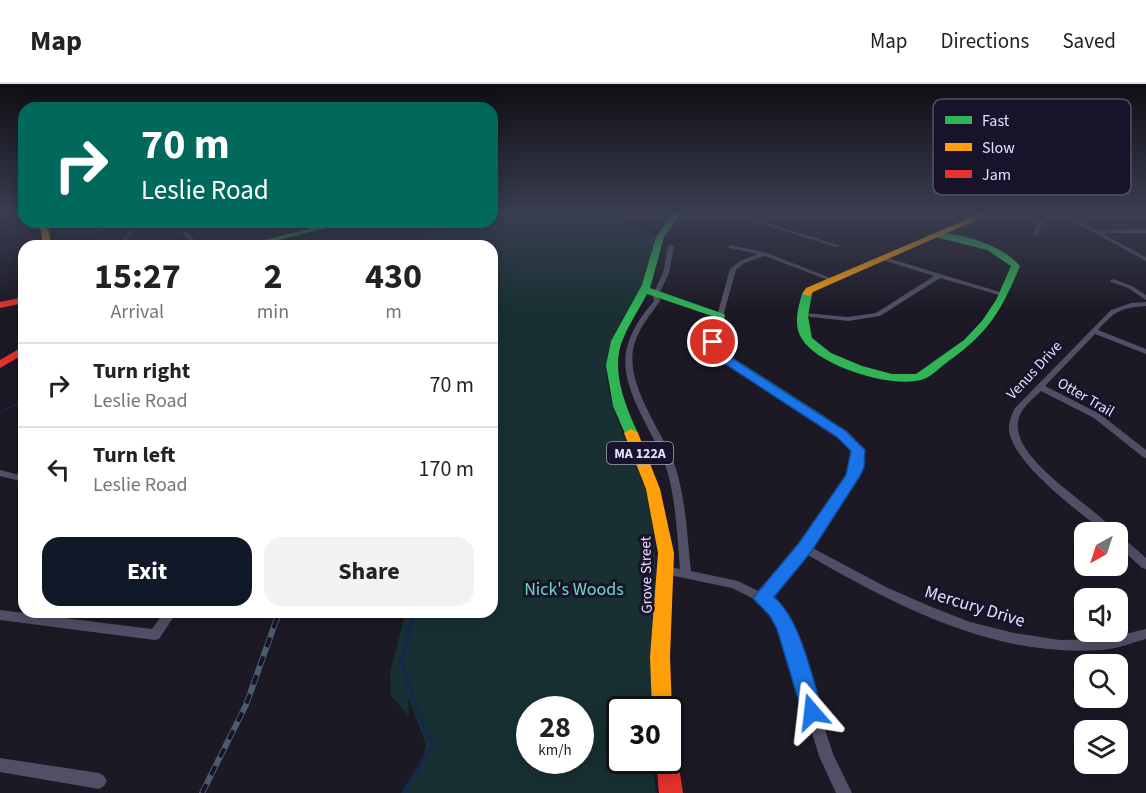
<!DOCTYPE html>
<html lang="en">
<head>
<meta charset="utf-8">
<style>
	:root { --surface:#fff; --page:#f2f2f2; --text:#222; --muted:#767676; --line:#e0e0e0; --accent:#111827 }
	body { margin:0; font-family:"Source Sans 3",sans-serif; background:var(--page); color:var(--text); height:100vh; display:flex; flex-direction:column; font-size:22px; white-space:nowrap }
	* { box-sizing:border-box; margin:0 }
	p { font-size:20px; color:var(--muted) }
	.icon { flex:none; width:33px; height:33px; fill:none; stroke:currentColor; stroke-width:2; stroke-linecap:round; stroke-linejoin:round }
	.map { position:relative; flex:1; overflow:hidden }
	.side { position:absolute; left:18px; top:156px; width:480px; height:378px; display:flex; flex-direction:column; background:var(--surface); border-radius:18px; box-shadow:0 3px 15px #0003 }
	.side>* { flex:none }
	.hud { position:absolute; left:18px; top:18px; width:480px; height:126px; border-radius:18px; box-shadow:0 3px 15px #0003; background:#00695c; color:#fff; overflow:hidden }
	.needle { width:39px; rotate:219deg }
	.tools { position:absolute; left:1074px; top:438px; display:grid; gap:12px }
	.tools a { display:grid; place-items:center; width:54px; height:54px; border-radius:12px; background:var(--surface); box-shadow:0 3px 15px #0003; font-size:30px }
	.speed { position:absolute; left:516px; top:612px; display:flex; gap:12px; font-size:30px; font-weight:700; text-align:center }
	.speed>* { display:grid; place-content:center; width:78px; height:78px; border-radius:50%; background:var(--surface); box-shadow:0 3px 15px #0003; line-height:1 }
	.speed small { font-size:15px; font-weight:400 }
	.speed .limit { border:3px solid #111; border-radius:9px; background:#fff; color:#111 }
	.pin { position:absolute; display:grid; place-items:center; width:51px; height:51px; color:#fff; margin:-26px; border:3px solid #fff; border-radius:50%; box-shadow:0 2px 6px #0007 }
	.me { position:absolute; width:66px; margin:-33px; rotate:343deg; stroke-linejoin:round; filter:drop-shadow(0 0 4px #0008) }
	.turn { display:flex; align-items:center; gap:21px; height:126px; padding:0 24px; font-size:27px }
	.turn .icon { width:78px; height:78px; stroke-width:2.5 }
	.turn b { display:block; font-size:42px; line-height:51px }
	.eta { display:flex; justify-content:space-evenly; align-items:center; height:102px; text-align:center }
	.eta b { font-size:36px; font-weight:700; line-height:42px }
	.primary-button { display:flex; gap:12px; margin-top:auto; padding:12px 24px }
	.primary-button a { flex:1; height:69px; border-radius:18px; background:var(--accent); color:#fff; font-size:24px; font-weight:700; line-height:69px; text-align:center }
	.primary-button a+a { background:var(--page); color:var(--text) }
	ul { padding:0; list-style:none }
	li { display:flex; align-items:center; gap:18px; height:84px; padding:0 24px; border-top:2px solid var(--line) }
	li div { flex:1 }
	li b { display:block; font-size:22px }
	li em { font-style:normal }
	header { display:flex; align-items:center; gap:36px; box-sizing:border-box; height:84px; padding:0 30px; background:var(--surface); border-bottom:2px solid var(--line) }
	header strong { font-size:28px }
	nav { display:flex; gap:33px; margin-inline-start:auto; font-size:21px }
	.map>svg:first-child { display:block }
	.green { fill:#183032; fill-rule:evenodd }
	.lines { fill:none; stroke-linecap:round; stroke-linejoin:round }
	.stream-far3 { stroke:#14284a; stroke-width:1.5 }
	.stream-far2 { stroke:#14284a; stroke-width:2 }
	.stream-far1 { stroke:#14284a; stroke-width:3 }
	.stream { stroke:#14284a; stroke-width:4 }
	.street { fill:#514f65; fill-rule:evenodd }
	.fast { fill:#30b455; fill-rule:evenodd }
	.slow { fill:#ff9f0a; fill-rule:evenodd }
	.jam { fill:#e5322d; fill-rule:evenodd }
	.rail-far2-casing { stroke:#4a5c6c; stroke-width:3 }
	.rail-far1-casing { stroke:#4a5c6c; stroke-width:5 }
	.rail-casing { stroke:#4a5c6c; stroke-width:6 }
	.rail-far2 { stroke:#18132b; stroke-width:1.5; stroke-dasharray:4.5; stroke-linecap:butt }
	.rail-far1 { stroke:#18132b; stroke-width:3; stroke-dasharray:8; stroke-linecap:butt }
	.rail { stroke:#18132b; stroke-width:4; stroke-dasharray:10; stroke-linecap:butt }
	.route { fill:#1a73e8; stroke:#114b97; stroke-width:1.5 }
	.labels { text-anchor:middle; stroke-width:6; stroke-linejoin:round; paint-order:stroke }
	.shield { fill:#18132b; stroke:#a6a2be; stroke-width:1.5 }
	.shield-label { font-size:14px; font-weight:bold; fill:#e3dffd }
	.street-label { font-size:15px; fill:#e3dffd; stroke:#18132b }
	.near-park-label { font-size:18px; fill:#6fd9c0; stroke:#18132b }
	.near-street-label { font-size:18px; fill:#e3dffd; stroke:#18132b }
	.key { fill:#18132b; stroke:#55506a; stroke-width:1.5 }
	.key-label { font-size:16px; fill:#e3dffd }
</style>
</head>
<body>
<header>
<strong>Map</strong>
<nav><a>Map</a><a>Directions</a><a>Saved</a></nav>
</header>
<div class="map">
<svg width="1146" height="709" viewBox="0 0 1146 709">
	<rect width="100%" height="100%" fill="#1c1925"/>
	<path class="green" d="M507 129H601L656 152C651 169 648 189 641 205 628 230 609 248 607 278 603 324 636 368 647 412 663 482 653 555 650 625L620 626V676L652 677 656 709H402L423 675 426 660 408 613 409 632 391 612 390 588 404 534 407 528H492V162H374L492 138V136L505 133ZM530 626H580V676H530Z
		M57 138H119L108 145 97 148 63 152 59 150Z"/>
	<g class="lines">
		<path class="stream-far3" d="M24 162 33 161
			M473 162C508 158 510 160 528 129
			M0 165 24 162"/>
		<path class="stream-far2" d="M0 328 24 316"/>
		<path class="stream-far1" d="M412 536 414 529 418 528"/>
		<path class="stream" d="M403 709 433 661 417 627 401 577 413 534"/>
		<path class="street" d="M728 129H735L841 162 836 163Z
			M1048 129H1053L1042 141 1037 152H1033L1037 140Z
			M1058 129H1064L1095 146 1146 145V149H1101L1146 173V177Z
			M220 138H236C232 141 224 141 220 138Z
			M306 138H312L321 145 316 146Z
			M183 148H187L200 162H194L183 150Z
			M671 160 674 162 669 189 659 210 660 217C650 231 639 244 634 261 624 301 662 345 675 382 686 415 687 452 691 487L738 497 766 511 781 523 798 562 833 670 852 709H836L819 672 786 562 772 530 758 517 732 504 665 490 661 489 659 486 661 483 665 482 680 485C677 450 676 413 665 380 652 344 615 299 628 260 633 243 643 230 654 217L653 210 663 189 668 162Z
			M731 161 767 169 833 195 828 196 765 172 744 179 736 186 723 232 722 233H718L717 232 730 185 740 177 758 170 729 164 728 163Z
			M881 172 1003 209 1004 210 999 211 940 194 880 232 848 237 803 232 802 231 805 229 848 233 876 229 934 192 879 175V173Z
			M1113 195 1132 202 1146 211V216L1128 204 1111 198 1110 197Z
			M1146 218V222C1119 224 1116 227 1098 246L1146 265V270L1095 250 1045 302 1100 330 1146 366V374L1143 373 1094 334 1041 307C1035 313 1026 320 1022 327 996 369 1096 421 1115 448H1104C1077 426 1019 384 1010 351 1007 342 1011 332 1015 324L1111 226 1131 219Z
			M0 386 24 392V398L0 392Z
			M1118 452 1122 453 1146 474V485L1142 484 1118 462Z
			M805 460 886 503 929 522 970 538 1014 549 1060 556 1104 555 1146 545V555C1132 559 1116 565 1101 566 993 574 892 520 801 467L800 464 801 461Z
			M0 526 152 545 164 528H177L159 555 155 556 0 536Z
			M0 674 99 689 104 692 107 697 104 702 99 705 0 688Z"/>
		<path class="fast" d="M673 129H681L664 153 650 204 724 230 725 232 719 256 724 268 827 334 829 337 827 340H817L715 272 709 256 715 233 647 210C639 225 629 240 623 255 610 284 625 322 638 349L631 353 626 352 613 322 606 281 611 257 642 201 656 153Z
			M336 138H350L255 162H241Z
			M935 149C961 148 1004 162 1020 182 1001 227 990 247 950 276 941 282 934 291 924 295 894 306 818 282 802 255 793 242 798 224 802 210L807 207 812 210 808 232 812 254 831 269 862 282 892 290H916L964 256 982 237 996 216 1011 182 987 166 935 153Z"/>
		<path class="slow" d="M18 129H24V132Z
			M982 129H992L813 208 810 212 802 210 806 204Z
			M35 138H43L49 147 51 162H43L41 147Z
			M631 345 638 349 660 405 674 469 670 573 672 626 670 630V626H652L650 573 658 469 646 405 624 349Z"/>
		<path class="jam" d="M24 213V219L0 224V218Z
			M24 262V270L0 284V276Z
			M822 333 847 347 865 366 858 395 811 468 768 519 762 521 756 519 753 514 756 509 799 460 846 392 851 367 837 353 817 340 815 337Z
			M670 666 675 668 678 676 683 709H659L656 676H670Z"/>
		<defs>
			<path id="rail-far2" d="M121 162 128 151 142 138"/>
			<path id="rail-far1" d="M277 536 279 528"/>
			<path id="rail" d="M202 709 246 621 277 534"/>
		</defs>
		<use href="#rail-far2" class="rail-far2-casing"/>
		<use href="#rail-far1" class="rail-far1-casing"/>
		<use href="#rail" class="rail-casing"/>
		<use href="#rail-far2" class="rail-far2"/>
		<use href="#rail-far1" class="rail-far1"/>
		<use href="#rail" class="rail"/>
	</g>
	<linearGradient id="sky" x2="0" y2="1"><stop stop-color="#0f0e14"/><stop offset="0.57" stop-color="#3a3e51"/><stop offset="1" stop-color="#3a3e51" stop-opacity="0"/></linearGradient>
	<rect width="1146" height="228" fill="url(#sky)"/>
	<path class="route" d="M713 254 717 255 721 264 727 271 846 347 865 366 864 383 860 392 811 468 774 513C801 536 812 594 823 628L820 635 812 638 805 635 802 628 777 545 770 532 753 514 799 459 846 391 851 367 837 353 719 276 710 265 708 258Z"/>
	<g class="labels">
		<rect class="shield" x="607" y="358" width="66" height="22" rx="4.5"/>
		<g class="shield-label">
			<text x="640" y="374">MA 122A</text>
		</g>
		<g class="street-label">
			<text transform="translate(1034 286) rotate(-47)" y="5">Venus Drive</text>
			<text transform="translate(1086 313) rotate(30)" y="5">Otter Trail</text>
			<text transform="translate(646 491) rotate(-91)" y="5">Grove Street</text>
		</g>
		<g class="near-park-label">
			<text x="574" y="511">Nick's Woods</text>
		</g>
		<g class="near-street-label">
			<text transform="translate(975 522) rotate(17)" y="6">Mercury Drive</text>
		</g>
	</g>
	<rect x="933" y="15" width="198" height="96" rx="9" class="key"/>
	<rect x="945" y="32" width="27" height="8" fill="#30b455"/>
	<rect x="945" y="59" width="27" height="8" fill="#ff9f0a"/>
	<rect x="945" y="86" width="27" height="8" fill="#e5322d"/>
	<g class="key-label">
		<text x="982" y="42">Fast</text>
		<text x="982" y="69">Slow</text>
		<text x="982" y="96">Jam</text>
	</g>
</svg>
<div class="tools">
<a><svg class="needle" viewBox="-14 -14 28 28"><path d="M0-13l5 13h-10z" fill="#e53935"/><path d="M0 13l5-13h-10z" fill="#767676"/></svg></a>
<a><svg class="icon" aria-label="sound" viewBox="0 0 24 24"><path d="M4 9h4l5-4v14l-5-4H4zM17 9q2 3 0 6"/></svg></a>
<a><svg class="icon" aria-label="search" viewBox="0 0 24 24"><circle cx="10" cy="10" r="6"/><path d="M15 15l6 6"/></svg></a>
<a><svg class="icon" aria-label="layers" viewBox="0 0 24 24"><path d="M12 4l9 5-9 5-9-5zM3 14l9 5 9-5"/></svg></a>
</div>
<div class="speed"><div>28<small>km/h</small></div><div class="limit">30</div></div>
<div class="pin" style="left:713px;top:258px;background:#d93025"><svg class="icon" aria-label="arrive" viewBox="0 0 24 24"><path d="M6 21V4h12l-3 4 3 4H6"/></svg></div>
<svg class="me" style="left:812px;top:628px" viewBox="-20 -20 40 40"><path d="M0-17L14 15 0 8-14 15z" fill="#1a73e8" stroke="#fff" stroke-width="4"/></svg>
<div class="hud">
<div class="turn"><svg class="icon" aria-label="right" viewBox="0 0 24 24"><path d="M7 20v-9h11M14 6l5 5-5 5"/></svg><div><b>70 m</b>Leslie Road</div></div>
</div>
<section class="side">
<div class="eta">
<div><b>15:27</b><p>Arrival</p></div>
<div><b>2</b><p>min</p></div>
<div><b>430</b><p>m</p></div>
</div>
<ul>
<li><svg class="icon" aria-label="right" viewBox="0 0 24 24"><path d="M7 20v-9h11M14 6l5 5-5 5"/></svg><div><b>Turn right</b><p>Leslie Road</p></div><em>70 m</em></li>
<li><svg class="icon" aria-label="left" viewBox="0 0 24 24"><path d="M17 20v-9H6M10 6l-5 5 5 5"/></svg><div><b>Turn left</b><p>Leslie Road</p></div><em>170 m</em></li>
</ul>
<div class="primary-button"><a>Exit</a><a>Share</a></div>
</section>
</div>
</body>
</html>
